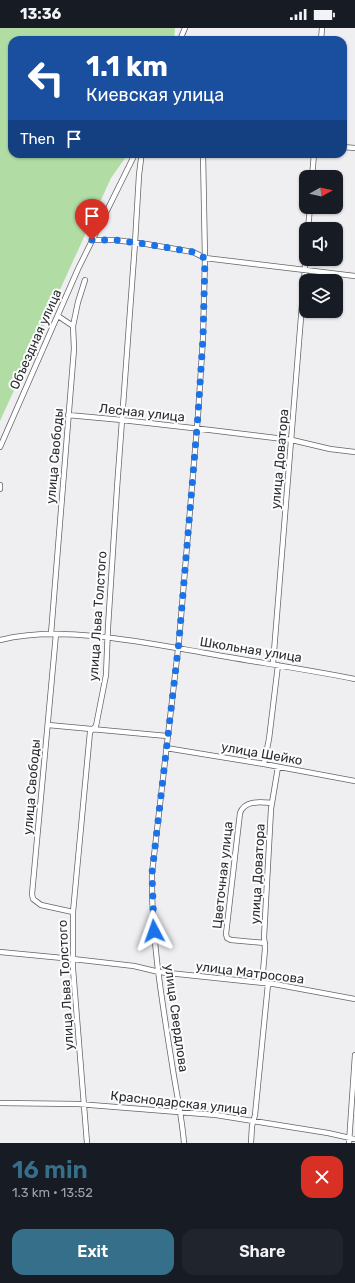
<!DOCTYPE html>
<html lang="en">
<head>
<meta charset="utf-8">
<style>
	:root { --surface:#171b24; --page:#20242c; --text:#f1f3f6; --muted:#9ea1a6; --accent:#366f89 }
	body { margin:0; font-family:Rubik,sans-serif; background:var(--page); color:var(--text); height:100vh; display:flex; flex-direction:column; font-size:15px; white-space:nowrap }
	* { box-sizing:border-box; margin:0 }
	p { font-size:13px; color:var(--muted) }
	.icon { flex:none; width:22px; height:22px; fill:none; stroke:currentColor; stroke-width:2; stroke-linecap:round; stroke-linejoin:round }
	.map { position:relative; height:1115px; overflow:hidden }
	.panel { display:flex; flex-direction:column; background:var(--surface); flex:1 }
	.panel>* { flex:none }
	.top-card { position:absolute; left:8px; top:8px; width:339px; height:122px; border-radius:12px; box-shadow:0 1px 3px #0004; background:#1a4fa0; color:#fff; overflow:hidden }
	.needle { width:26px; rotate:82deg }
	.fabs { position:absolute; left:299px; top:142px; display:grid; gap:8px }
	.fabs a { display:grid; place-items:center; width:44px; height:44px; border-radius:8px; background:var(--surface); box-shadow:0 1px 3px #0004; font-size:20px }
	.pin { position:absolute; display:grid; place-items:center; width:34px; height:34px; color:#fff; margin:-41px -17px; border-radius:50% 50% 50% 0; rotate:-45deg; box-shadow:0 0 4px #0007 }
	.pin .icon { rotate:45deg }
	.me { position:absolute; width:44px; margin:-22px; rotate:356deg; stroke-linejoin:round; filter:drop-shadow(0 0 3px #0008) }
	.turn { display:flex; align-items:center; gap:14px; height:84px; padding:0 12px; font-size:18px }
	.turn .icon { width:52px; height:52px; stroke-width:2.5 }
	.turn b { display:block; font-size:28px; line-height:34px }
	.then { display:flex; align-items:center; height:38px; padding:0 12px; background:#0003; gap:8px; font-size:15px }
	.round { display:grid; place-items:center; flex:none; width:42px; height:42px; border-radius:12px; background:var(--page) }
	.summary { display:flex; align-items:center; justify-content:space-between; height:68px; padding:0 12px }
	h1 { font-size:24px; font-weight:600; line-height:30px; color:var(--accent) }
	.action { display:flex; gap:8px; margin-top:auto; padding:8px 12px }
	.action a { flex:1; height:46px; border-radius:12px; background:var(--accent); color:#fff; font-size:16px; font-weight:600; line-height:46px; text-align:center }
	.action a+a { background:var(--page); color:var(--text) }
	.status { display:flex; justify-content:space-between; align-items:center; height:28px; padding:0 20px; background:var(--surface); direction:ltr }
	.status svg { height:11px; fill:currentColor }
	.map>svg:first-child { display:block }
	.green { fill:#b1dda5 }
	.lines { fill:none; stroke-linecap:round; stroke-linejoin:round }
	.minor-casing { stroke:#646466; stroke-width:6 }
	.minor { stroke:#fff; stroke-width:4.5 }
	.route { stroke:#1a73e8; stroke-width:7; stroke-dasharray:0 12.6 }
	.labels { text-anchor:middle; stroke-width:4; stroke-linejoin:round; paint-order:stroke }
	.street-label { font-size:13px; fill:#2c2c2d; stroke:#fcfdff }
</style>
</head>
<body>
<div class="status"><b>13:36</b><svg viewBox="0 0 49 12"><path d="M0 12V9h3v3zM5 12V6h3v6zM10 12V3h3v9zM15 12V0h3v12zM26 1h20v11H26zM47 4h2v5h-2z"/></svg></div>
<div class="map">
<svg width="355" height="1115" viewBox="0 0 355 1115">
	<rect width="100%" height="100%" fill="#efeff2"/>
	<path class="green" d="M0 0H175L174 12H12V126H128L111 150 0 393Z"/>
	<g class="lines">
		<defs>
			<path id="minor" d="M180 12 185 0
				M321 12 322 0
				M343 119 355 120
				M312 149 314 126
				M308 201 310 179
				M92 212H115L146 216 193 224 205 230 355 248
				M58 288 73 298
				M68 387 122 392 210 402 292 412 330 421 355 424
				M0 419 78 241 135 126
				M0 457V461
				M51 606 74 321 73 298 78 274 85 252
				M56 606 32 866 33 871 41 877 73 884
				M0 612C61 597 143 614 205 625 255 634 305 641 355 651
				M273 636 306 227
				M48 697 167 708
				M166 720 264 736 355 753
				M264 736 269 711 278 637
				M265 915 231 912 227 910 226 906 240 785C245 772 260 774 272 775
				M0 924 73 931 134 938 159 944 274 956 355 971
				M262 955 265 921 264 909 271 781 278 739
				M0 1075 78 1076 216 1087 328 1105 355 1111
				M87 1115 73 941V884L90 704 96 698 106 647 108 599 117 460 135 215 139 147 141 131
				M184 1115C182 1089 176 1063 172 1036 162 973 151 909 152 845L179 613 198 387 203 310 205 230 203 126
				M251 1115 252 1098 255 1087 268 956
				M349 1115 355 1027"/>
		</defs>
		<use href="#minor" class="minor-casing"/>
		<use href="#minor" class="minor"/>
	</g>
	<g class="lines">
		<path class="route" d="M92 212H115L146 216 193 224 205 230 203 310 198 387 179 613 152 845 154 903"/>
	</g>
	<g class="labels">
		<g class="street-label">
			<text transform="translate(35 311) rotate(-66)" y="5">Объездная улица</text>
			<text transform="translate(142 384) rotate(6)" y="5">Лесная улица</text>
			<text transform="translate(54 428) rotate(-85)" y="5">улица Свободы</text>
			<text transform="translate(279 431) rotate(-85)" y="5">улица Доватора</text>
			<text transform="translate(97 588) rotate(-86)" y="5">улица Льва Толстого</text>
			<text transform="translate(251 621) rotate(9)" y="5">Школьная улица</text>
			<text transform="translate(262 725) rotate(10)" y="5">улица Шейко</text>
			<text transform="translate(31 759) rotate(-85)" y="5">улица Свободы</text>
			<text transform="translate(257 846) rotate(-87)" y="5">улица Доватора</text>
			<text transform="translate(222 847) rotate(-84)" y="5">Цветочная улица</text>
			<text transform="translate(250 944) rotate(7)" y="5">улица Матросова</text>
			<text transform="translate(65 957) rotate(-93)" y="5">улица Льва Толстого</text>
			<text transform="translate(177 990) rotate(82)" y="5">улица Свердлова</text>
			<text transform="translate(179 1074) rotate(6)" y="5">Краснодарская улица</text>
		</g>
	</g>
</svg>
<div class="fabs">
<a><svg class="needle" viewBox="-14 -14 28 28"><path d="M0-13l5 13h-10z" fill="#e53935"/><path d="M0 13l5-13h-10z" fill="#9ea1a6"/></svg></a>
<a><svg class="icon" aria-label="sound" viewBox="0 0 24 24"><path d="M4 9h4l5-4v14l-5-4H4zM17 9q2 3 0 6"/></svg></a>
<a><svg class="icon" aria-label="layers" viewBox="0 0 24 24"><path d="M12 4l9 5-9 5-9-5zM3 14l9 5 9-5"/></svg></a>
</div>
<div class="pin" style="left:92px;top:212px;background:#d93025"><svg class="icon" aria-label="arrive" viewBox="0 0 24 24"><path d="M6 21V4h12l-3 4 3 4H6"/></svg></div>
<svg class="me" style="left:154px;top:903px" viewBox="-20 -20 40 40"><path d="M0-17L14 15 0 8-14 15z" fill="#1a73e8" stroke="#fff" stroke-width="4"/></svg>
<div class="top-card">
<div class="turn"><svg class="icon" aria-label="left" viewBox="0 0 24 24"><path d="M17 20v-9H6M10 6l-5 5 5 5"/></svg><div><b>1.1 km</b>Киевская улица</div></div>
<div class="then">Then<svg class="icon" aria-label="arrive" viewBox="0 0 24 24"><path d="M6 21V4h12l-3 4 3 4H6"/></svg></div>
</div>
</div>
<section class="panel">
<div class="summary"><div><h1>16 min</h1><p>1.3 km · 13:52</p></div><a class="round" style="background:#d93025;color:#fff"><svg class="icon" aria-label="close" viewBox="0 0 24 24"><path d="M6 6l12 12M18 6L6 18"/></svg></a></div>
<div class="action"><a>Exit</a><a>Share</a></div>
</section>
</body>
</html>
